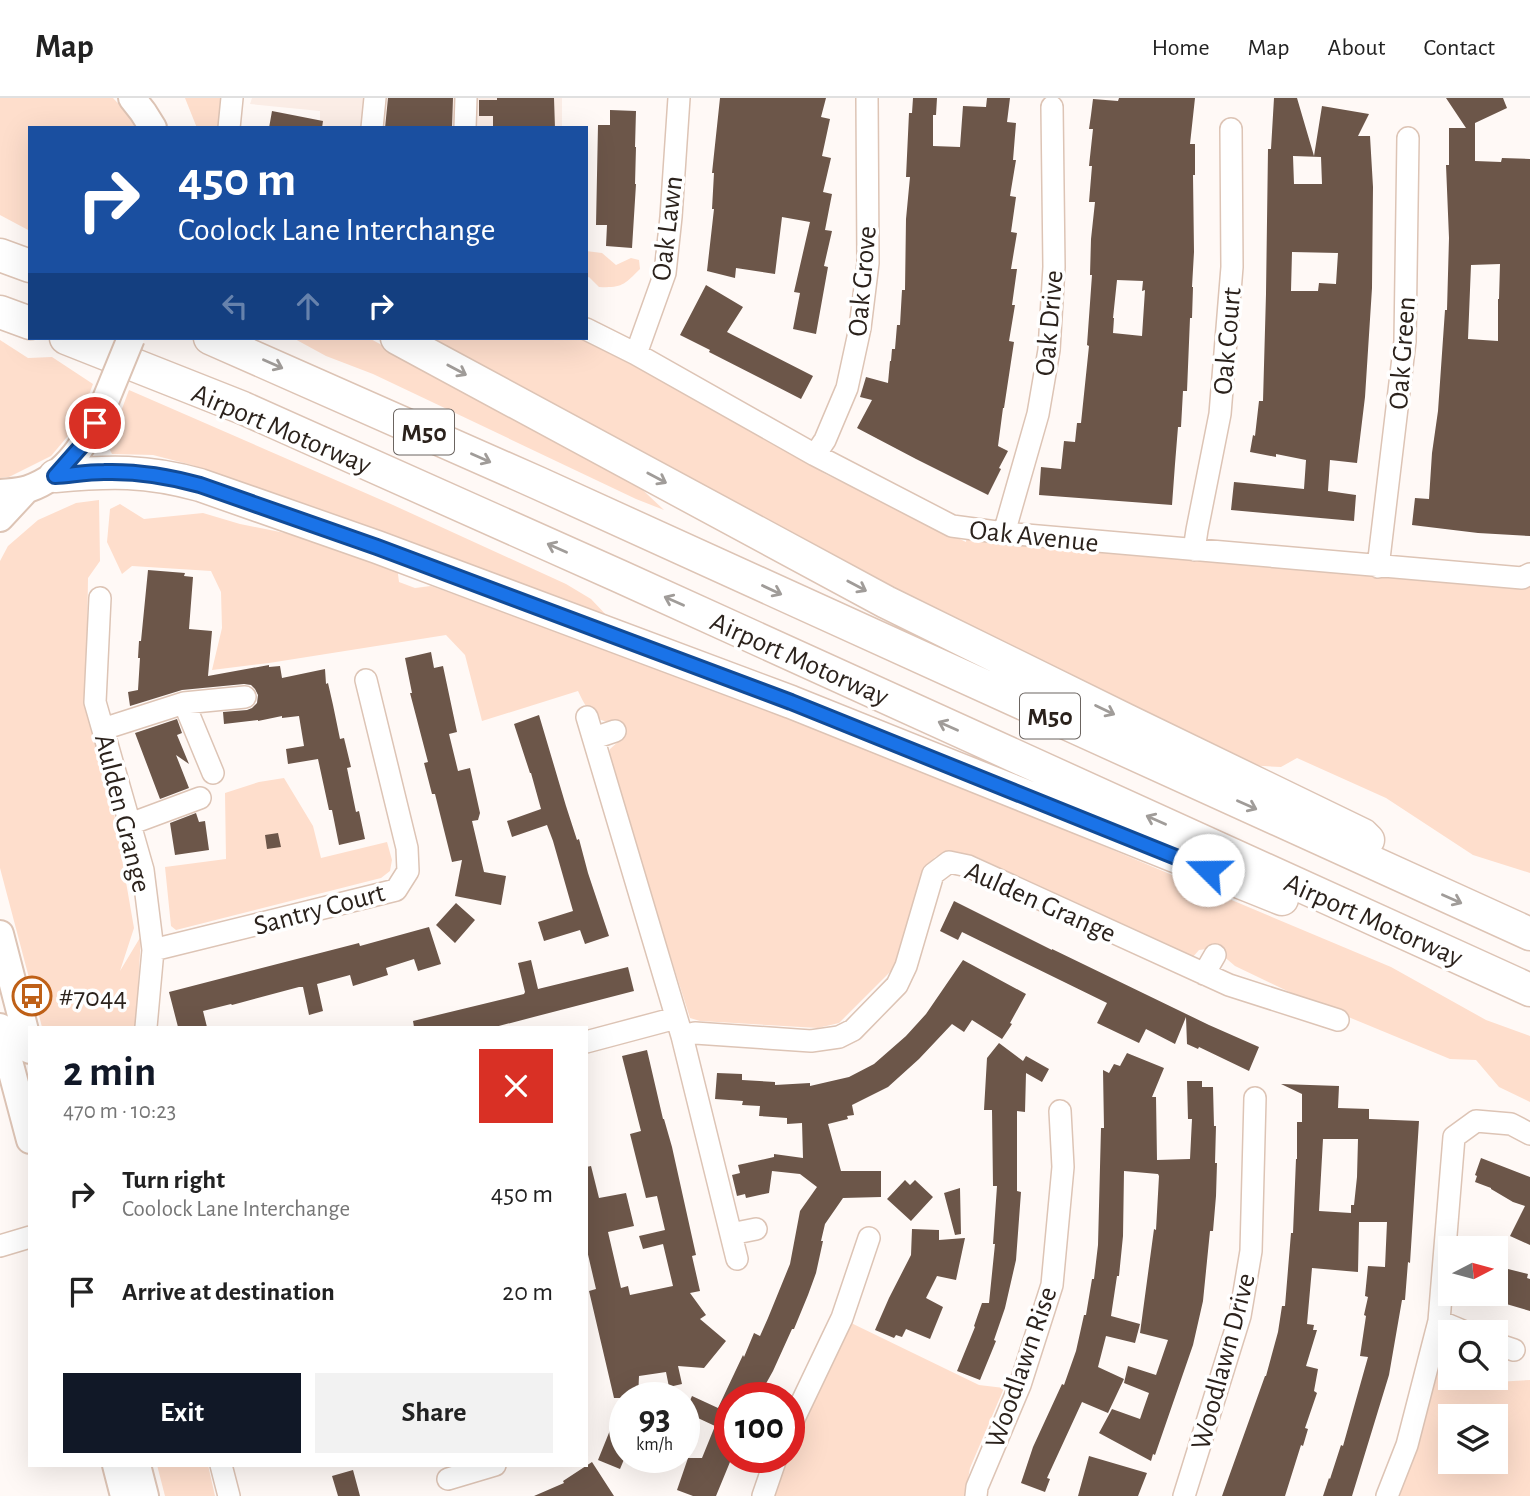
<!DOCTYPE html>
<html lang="en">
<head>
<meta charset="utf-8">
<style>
	:root { --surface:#fff; --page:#f2f2f2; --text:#222; --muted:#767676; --line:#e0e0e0; --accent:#111827 }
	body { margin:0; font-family:"Alegreya Sans",sans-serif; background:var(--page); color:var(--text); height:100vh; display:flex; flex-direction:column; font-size:26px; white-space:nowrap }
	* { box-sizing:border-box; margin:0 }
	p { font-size:23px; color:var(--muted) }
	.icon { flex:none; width:38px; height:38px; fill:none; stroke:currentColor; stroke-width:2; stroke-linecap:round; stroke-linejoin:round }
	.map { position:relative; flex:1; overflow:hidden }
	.panel { position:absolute; left:28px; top:928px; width:560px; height:441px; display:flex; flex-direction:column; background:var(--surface); border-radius:0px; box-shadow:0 7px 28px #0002 }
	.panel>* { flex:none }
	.hud { position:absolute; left:28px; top:28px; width:560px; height:214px; border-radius:0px; box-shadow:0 7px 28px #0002; background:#1a4fa0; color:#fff; overflow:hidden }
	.needle { width:46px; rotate:84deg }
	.controls { position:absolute; left:1438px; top:1138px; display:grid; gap:14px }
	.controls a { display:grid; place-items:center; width:70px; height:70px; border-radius:0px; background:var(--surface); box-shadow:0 7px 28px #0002; font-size:35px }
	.speed { position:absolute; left:609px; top:1284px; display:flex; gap:14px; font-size:35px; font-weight:700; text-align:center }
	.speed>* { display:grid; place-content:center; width:91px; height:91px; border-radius:50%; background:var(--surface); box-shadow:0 7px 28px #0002; line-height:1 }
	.speed small { font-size:18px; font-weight:400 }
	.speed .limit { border:10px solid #d22; background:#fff; color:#111 }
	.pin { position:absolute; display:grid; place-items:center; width:60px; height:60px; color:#fff; margin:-30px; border:4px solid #fff; border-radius:50%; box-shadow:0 2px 7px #0007 }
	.me { position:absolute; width:77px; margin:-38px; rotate:292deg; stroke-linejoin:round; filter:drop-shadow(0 0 5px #0008) }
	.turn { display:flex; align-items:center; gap:24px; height:147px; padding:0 35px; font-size:32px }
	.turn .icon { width:91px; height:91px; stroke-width:2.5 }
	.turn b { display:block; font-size:49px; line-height:60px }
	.lanes { display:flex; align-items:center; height:66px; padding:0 35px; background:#0003; justify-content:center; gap:35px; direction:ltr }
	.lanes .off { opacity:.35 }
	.round { display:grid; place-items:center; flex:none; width:74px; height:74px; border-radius:0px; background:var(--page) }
	.overview { display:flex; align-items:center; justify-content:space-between; height:119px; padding:0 35px }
	h1 { font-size:42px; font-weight:700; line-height:52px; color:var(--accent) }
	.cta { display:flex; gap:14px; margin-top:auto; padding:14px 35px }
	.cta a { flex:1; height:80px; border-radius:0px; background:var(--accent); color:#fff; font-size:28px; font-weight:700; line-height:80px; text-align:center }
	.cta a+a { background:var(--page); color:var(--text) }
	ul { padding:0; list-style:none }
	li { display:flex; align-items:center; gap:21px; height:98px; padding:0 35px }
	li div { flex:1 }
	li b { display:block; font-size:26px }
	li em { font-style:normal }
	header { display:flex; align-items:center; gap:42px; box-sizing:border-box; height:98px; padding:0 35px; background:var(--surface); border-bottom:2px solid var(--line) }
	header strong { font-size:33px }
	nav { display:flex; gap:38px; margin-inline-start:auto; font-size:24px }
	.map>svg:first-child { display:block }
	.built { fill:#fbede6 }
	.green { fill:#fedecc; fill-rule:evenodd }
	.building { fill:#6c5649; fill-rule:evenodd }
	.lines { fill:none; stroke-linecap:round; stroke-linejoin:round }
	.minor-casing { stroke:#ddc4b5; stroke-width:24 }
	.major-casing { stroke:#ddc4b5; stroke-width:30 }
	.highway-casing { stroke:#ddc4b5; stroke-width:35 }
	.minor { stroke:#fff; stroke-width:21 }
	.major { stroke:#fff; stroke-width:26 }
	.highway { stroke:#fff; stroke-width:32 }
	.major-bridge-casing { stroke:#ddc4b5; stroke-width:30; stroke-linecap:butt }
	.major-bridge { stroke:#fff; stroke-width:26 }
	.oneway { stroke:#a09c99 }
	.route-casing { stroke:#114b97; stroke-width:18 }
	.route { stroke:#1a73e8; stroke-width:12 }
	.labels { text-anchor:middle; stroke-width:7; stroke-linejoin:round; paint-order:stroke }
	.shield { fill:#fff; stroke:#6b6460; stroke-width:2 }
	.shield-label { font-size:26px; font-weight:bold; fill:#2b221c }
	.street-label { font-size:28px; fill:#2b221c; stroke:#fff }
	.poi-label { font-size:28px; fill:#2b221c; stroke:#fff; text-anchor:start }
</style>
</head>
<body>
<header>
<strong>Map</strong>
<nav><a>Home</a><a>Map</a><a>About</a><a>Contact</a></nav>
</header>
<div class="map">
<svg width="1530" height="1398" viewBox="0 0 1530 1398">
	<rect width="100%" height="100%" fill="#fff9f6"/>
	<path class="built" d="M252 0H562V30H342L320 27V13L250 6Z"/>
	<path class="green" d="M0 0H113L141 30H30V133L0 117Z
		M185 0H222L218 30H197Z
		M586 153 602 155 616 167 631 160 639 162 640 171C624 187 622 190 599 189L589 179 586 180Z
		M293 240H369L527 327 630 380 664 412 636 401 373 276 326 258Z
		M412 240H581L628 260 827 377 966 444 967 436 1261 468 1530 485V775L1473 757 1386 700 1297 660 1281 669 1245 667 1070 583Z
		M0 242 28 260 52 259 93 286 78 326 51 358 9 379 0 380Z
		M129 292 393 407 566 486 591 501 611 522 192 367 153 357 112 356 108 348Z
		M99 402 100 463 88 480 86 611 114 715 134 830 120 873 141 838 136 925 135 929H42L0 770V463L8 448 38 422 76 405Z
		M120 406 144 421 203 415 240 426 295 437 397 469 399 484 415 490 431 488 813 626 1391 869 1486 922 1530 938V1004L1499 989 1476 962 1450 961 1300 899 1235 868 1214 850 1199 852 1192 860 1156 847 977 759 953 753 935 759 924 774 899 865 839 925 818 930 700 923 690 920 608 662 610 651 619 643 614 624C594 625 586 610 578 593L482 623 465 557 446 537 269 565 212 572 222 530 221 494 211 473 132 468 122 476 107 444 110 411Z
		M284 680 313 728 321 760 387 744 392 762 390 773 381 780 176 832 171 828 165 769 226 761 225 695 259 684Z
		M847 1223 979 1287 1004 1290 970 1370 965 1398H771L786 1360H789V1350L791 1345Z
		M1439 1223 1451 1236V1279H1491L1496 1284 1530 1282V1398H1391ZM1451 1318H1496V1363H1451Z
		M157 1367H208L215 1398H165Z"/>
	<path class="building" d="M388 0H453L452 30H385Z
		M497 0H554L555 30H493V18H479V2H497Z
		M720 0H826L821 19 830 21 822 58 831 60 823 94 832 96 825 132 832 133 824 168 828 169 816 236 793 231 800 195 794 194 810 124 782 119 775 176 736 170 735 180 707 173 714 111H712L714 75H712Z
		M913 0H937L936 17H933V48L960 49 963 8 986 9 987 0H1010L1007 24 1016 25 1013 62H1016L1010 98 1016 99 1011 134 1017 135 1011 171H1017L1012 207H1015L1009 243 1014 244 1004 310H1003L998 348 1008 353 999 370 1001 371 988 397 916 361 857 330 872 302 860 299 866 279 888 285 890 263H891L892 251H895L897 227H900L902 192H905L906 121 910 79H906L909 15H912Z
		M1119 0H1195L1190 46H1195V77H1193L1194 154 1192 189H1193L1192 220H1190L1187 293H1183L1181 329H1178L1175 366 1172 407 1039 397 1041 369 1061 371 1064 343 1075 344 1077 325H1081L1089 248 1087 247 1092 177H1090L1091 141 1095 104H1089L1092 68H1089L1093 31H1089L1091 17 1093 1 1118 3ZM1117 182 1143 183 1142 193 1145 192 1142 238 1113 235 1114 220H1113Z
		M1274 0H1297L1314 58 1322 8 1369 16 1358 38H1370L1373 89 1372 190 1365 299 1357 365 1330 362 1328 393 1356 397 1354 423 1231 412 1234 384 1304 391 1306 362 1276 356V359L1250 354 1253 337 1255 338 1259 303H1263L1266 196 1268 51H1271ZM1293 58 1321 59 1322 86H1294ZM1292 154 1338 155 1336 186 1319 185 1318 193H1291Z
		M1446 0H1503L1507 10 1475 25V63L1501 64 1502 60 1530 61V438L1478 435 1412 427 1415 400 1429 401 1432 355 1438 313 1445 212H1447L1449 140 1446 67H1449V30H1466ZM1500 166 1499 201H1498V243L1468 241 1471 167Z
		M610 12 636 13 635 49H636L635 86H636L632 150 606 148 607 127H596L598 27H610Z
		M272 13 323 23 322 30H269Z
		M706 187 743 209 727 234 813 278 801 301 709 254 710 252 680 237Z
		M148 472 185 475 184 478 193 479 189 531 212 533 208 578 269 567V569L280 568 282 580 325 571 326 586 328 585 333 607 340 641 344 640 351 669 347 670 356 714 359 713 365 741 339 747 332 712H329L318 661 288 666 286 651 304 648 299 618 282 620V618L258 623V622L224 626 223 614 247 612 252 610 257 605 258 597 255 591 251 587 244 586 182 592 130 608 128 594 138 592 140 560H138L139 543H141Z
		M431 554 434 570 443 568 457 634 449 636 458 673 470 670 480 715 478 722 472 723 484 774 506 778 501 807 455 798 462 762 452 764 435 696H432L424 665 428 664 410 595H412L405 560Z
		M539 617 566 708 577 742 579 741 588 775 609 838 585 846 580 832 544 843 538 824 573 813 553 743 547 727 512 739 507 723 541 711 531 675H530L514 626Z
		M177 621 182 635 177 637 189 666 176 657 189 690 160 701 135 635Z
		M196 715 199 724 205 723 209 752 175 757 170 725Z
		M278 735 281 749 267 751 265 737Z
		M954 803 1052 852V851L1209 927 1259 949 1249 973 1199 949 1198 951 1187 946 1186 919 1175 946 1146 931 1139 945 1097 925 1107 905 962 834 958 842 940 833Z
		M456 805 475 822 455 845 436 827Z
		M429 829 441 866 418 873 414 861 386 870 388 877 353 888 350 877 317 886 323 913 309 917 303 889H299L232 907 231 906 203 913 207 929H178L169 894 359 845 360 848Z
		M531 862 538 891 628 869 634 893 495 929H414L413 923 524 896 525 894 518 865Z
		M963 862 1026 896 1010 925 1012 926 1002 941 972 922 964 934 952 926 919 961 888 989 852 1007 854 1017 847 1018 848 1021 828 1026 841 1073H881V1099L843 1100 825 1126 821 1143H823L816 1175 808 1197 794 1231H792L773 1273 758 1300H730V1364L716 1398H693L677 1392 688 1360H702L715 1328 685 1314 692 1298 718 1310 743 1257 744 1259 754 1235 760 1238 768 1220 790 1166 800 1113 817 1089 800 1076 772 1073 769 1095 746 1100 745 1096 737 1098 732 1077 740 1075 738 1067 774 1059V1056L803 1060 802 1025 787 1026V1020L759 1018 760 1008 742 1007 743 1003 715 1001 717 975 742 976V982L775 984V987L810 985V988L849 979 874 966 906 938 926 916Z
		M999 945 1023 963 1026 958 1049 971 1042 984 1026 975 1025 1014 1017 1013V1093L1021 1094 1016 1162 1005 1210 994 1242 996 1243 980 1282 957 1273 975 1229 974 1228 982 1205H989L995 1146H993L997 1088H993L992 1012H984L987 960Z
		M647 952 663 1021H664L672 1049 696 1157 692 1158 700 1193 690 1195 706 1217 700 1221 726 1243 704 1270 678 1268 682 1286 669 1289 666 1274 639 1278 638 1300H625V1359L620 1371 598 1362 623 1300H614L589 1193 596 1191 586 1148V1069L591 1068 599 1100 626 1095 634 1128 608 1134 621 1190 628 1188 630 1197 673 1188 663 1146 643 1151 639 1138 665 1132 657 1098 646 1100 630 1036 641 1033 622 958Z
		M1127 955 1164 970 1152 999H1156L1157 1062 1190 1061 1192 1021H1188L1187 983H1202V989H1213L1214 1028H1216L1215 1065H1217L1216 1098 1213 1133H1210L1203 1203 1193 1247 1155 1357 1153 1356 1151 1363 1099 1335 1112 1311 1140 1321 1149 1295 1124 1285 1128 1268 1156 1277 1168 1242 1140 1235 1154 1131 1156 1132 1159 1078 1158 1076 1124 1073 1123 1138 1119 1178H1117L1111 1218 1140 1226 1135 1245 1106 1238 1098 1269 1124 1281 1108 1315 1082 1304 1047 1380 1050 1381 1045 1394 1021 1385 1033 1349 1062 1286 1064 1287 1076 1253 1084 1217H1086L1092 1181H1094L1098 1147 1101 1030H1104L1103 972 1109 975 1114 966 1120 968Z
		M1281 986 1339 988 1338 1010 1369 1011V1021L1419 1023 1410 1165 1408 1164 1405 1202H1402L1389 1277 1352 1398H1323L1329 1380 1330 1381 1341 1347 1343 1348 1368 1259 1360 1258 1366 1218 1364 1217 1368 1199 1365 1198 1368 1168 1385 1169 1387 1124H1359L1358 1174 1312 1170 1307 1226 1314 1227 1313 1232H1317L1306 1268 1318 1271 1314 1293 1317 1295 1305 1330 1308 1331 1303 1348 1301 1347 1285 1398H1222L1265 1278H1266L1278 1234 1282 1208H1285L1291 1135H1293L1296 1061H1297V1024H1302V996ZM1323 1041H1358L1357 1079 1354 1107H1351V1115L1319 1113Z
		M1481 1060 1530 1079V1147L1510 1138 1525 1108 1513 1104 1491 1091V1090L1475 1084 1477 1078 1475 1077Z
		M905 1082 910 1087 915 1082 933 1099 911 1123 887 1101Z
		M960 1090 961 1136 955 1137 944 1095Z
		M912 1131 939 1132V1142L965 1140 956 1182 937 1178 926 1200 943 1209 930 1241 906 1231 902 1239 896 1237 894 1240 875 1232 889 1200 911 1157Z
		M1496 1168 1528 1176 1527 1180 1530 1181V1213L1496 1203Z
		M1089 1358 1147 1375 1138 1398H1078Z
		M592 1364 614 1398H534L564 1385 563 1383Z
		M353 1372 360 1398H338L332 1378Z"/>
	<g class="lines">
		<defs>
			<path id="minor" d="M229 30 232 0
				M372 30 375 0
				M465 30 466 0
				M586 231 636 256 815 357 952 428 1004 435 1522 480 1530 476
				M636 256 665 175 671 119 679 0
				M815 357 825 342 847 290 860 230 868 165 867 0
				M1004 435 1038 316 1049 252 1054 169 1052 9
				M1194 452 1197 432 1220 316 1232 169 1231 31
				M1378 469 1405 243 1408 40
				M100 500 95 604 143 772 153 852 146 929
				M184 605 213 675
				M587 619 682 938 737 1161
				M103 631 184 605 245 599
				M594 640 615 633
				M130 726 200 700
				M153 852 396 792 408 773 407 750 366 582
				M1204 876 1215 857
				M682 938 695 935 811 943 839 939 853 932 897 887 906 868 933 776 949 764 968 768 1229 887 1338 922
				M586 944 676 920
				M731 1136 756 1131
				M0 1148 30 1139
				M1439 1223 1465 1234
				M1496 1246 1514 1252
				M789 1331 842 1220 869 1140
				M221 1367 229 1398
				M448 1381 495 1367
				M763 1398 776 1360
				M976 1398 977 1389 1020 1287 1052 1187 1063 1069 1060 1013
				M1184 1398 1240 1218 1251 1153 1255 1000
				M1387 1398 1407 1347 1439 1223 1454 1039 1476 1023 1511 1026 1530 1036"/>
			<path id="major" d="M132 0 143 14 153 30
				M0 395C9 394 19 394 28 391 68 377 87 343 104 306
				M0 420 26 392
				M0 836 30 952
				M0 929 30 1042
				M116 1367 124 1398
				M137 1367 145 1398"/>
			<path id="highway" d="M0 157 30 168
				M0 214 30 225
				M66 240 243 310 619 478 1530 892
				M210 240 538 385 1530 836
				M397 240 886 504 1128 623 1363 737 1368 742
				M55 378C110 373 146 372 200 387L377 449 791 604 1282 801"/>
		</defs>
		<use href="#minor" class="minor-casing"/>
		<use href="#major" class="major-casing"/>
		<use href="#highway" class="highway-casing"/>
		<use href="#minor" class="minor"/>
		<use href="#major" class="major"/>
		<use href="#highway" class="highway"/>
		<defs>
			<path id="major-bridge" d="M104 306 131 240"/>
		</defs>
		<use href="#major-bridge" class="major-bridge-casing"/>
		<use href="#major-bridge" class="major-bridge"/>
	</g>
	<defs><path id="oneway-shaft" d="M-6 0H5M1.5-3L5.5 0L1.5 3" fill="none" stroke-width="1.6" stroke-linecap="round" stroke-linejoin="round" transform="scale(1.75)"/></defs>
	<g class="oneway">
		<use href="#oneway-shaft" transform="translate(273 266) rotate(24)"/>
		<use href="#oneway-shaft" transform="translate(457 272) rotate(28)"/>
		<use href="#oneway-shaft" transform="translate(481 360) rotate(24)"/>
		<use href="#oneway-shaft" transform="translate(657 380) rotate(28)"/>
		<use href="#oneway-shaft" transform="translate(557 450) rotate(-156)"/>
		<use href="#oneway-shaft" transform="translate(857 488) rotate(28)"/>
		<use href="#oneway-shaft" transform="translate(772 492) rotate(25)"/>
		<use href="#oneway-shaft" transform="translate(674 503) rotate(-156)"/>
		<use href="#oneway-shaft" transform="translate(1105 612) rotate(26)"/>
		<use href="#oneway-shaft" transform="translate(948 628) rotate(-156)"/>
		<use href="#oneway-shaft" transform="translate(1247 707) rotate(24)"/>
		<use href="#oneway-shaft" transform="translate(1156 722) rotate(-156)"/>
		<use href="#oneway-shaft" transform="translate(1452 801) rotate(24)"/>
	</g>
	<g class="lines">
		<defs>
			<path id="route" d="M95 325 85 344 55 378C71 377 87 374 104 374 137 373 168 378 200 387L377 449 791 604 1208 772"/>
		</defs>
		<use href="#route" class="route-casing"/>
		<use href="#route" class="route"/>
	</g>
	<defs>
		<symbol id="bus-ring" viewBox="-11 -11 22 22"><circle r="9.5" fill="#fff" stroke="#bf6017" stroke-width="1.5"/><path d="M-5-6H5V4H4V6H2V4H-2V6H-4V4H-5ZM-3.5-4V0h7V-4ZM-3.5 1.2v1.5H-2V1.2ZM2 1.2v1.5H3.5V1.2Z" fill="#bf6017"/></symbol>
	</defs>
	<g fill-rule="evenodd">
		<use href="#bus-ring" x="10" y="876" width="44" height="44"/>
	</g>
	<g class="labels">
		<g class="shield">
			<rect x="394" y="311.5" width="60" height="45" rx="5"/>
			<rect x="1020" y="595.5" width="60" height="45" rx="5"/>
		</g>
		<g class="shield-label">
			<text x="424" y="343">M50</text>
			<text x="1050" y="627">M50</text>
		</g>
		<g class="street-label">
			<text transform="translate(666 130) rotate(-83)" y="10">Oak Lawn</text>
			<text transform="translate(861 183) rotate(-85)" y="10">Oak Grove</text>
			<text transform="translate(1048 225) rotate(-85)" y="10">Oak Drive</text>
			<text transform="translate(1226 243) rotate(-85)" y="10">Oak Court</text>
			<text transform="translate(1401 255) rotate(-86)" y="10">Oak Green</text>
			<text transform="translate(282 330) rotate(23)" y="10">Airport Motorway</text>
			<text transform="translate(1034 437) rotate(6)" y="10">Oak Avenue</text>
			<text transform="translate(800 560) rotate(24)" y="10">Airport Motorway</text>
			<text transform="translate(124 715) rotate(76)" y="10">Aulden Grange</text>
			<text transform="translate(1041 803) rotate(24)" y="10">Aulden Grange</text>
			<text transform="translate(319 810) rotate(-15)" y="10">Santry Court</text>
			<text transform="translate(1374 821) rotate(24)" y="10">Airport Motorway</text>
			<text transform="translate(1222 1263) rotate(-75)" y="10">Woodlawn Drive</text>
			<text transform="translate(1020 1269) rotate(-71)" y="10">Woodlawn Rise</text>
		</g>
		<g class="poi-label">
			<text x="59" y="908">#7044</text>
		</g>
	</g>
</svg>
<div class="controls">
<a><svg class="needle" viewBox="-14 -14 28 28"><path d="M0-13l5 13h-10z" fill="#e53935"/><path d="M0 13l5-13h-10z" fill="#767676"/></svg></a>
<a><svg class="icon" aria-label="search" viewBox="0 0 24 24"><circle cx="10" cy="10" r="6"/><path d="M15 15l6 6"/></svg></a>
<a><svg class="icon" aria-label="layers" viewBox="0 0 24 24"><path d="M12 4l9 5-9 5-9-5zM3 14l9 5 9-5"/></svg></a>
</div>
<div class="speed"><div>93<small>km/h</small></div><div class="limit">100</div></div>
<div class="pin" style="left:95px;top:325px;background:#d93025"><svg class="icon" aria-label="arrive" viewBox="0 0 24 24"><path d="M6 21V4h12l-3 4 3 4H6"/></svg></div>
<svg class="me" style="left:1208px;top:772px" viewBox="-20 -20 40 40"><circle r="19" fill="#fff"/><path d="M0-13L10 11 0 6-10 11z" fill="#1a73e8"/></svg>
<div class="hud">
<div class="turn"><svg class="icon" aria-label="right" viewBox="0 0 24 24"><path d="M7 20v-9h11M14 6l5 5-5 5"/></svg><div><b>450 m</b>Coolock Lane Interchange</div></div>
<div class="lanes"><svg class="icon off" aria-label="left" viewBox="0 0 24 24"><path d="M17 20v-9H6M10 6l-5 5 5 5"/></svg><svg class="icon off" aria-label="ahead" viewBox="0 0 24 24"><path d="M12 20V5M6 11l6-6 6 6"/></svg><svg class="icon" aria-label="right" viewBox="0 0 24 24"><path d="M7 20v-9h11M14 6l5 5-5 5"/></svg></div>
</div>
<section class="panel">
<div class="overview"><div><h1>2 min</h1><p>470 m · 10:23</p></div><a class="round" style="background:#d93025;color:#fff"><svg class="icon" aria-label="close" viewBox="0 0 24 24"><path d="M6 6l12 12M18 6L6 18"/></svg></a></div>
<ul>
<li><svg class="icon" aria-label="right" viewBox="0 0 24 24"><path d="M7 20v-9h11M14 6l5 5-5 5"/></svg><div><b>Turn right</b><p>Coolock Lane Interchange</p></div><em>450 m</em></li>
<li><svg class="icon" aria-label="arrive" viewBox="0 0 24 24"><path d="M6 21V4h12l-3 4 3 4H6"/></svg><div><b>Arrive at destination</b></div><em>20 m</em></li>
</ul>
<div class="cta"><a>Exit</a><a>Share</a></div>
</section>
</div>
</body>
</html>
